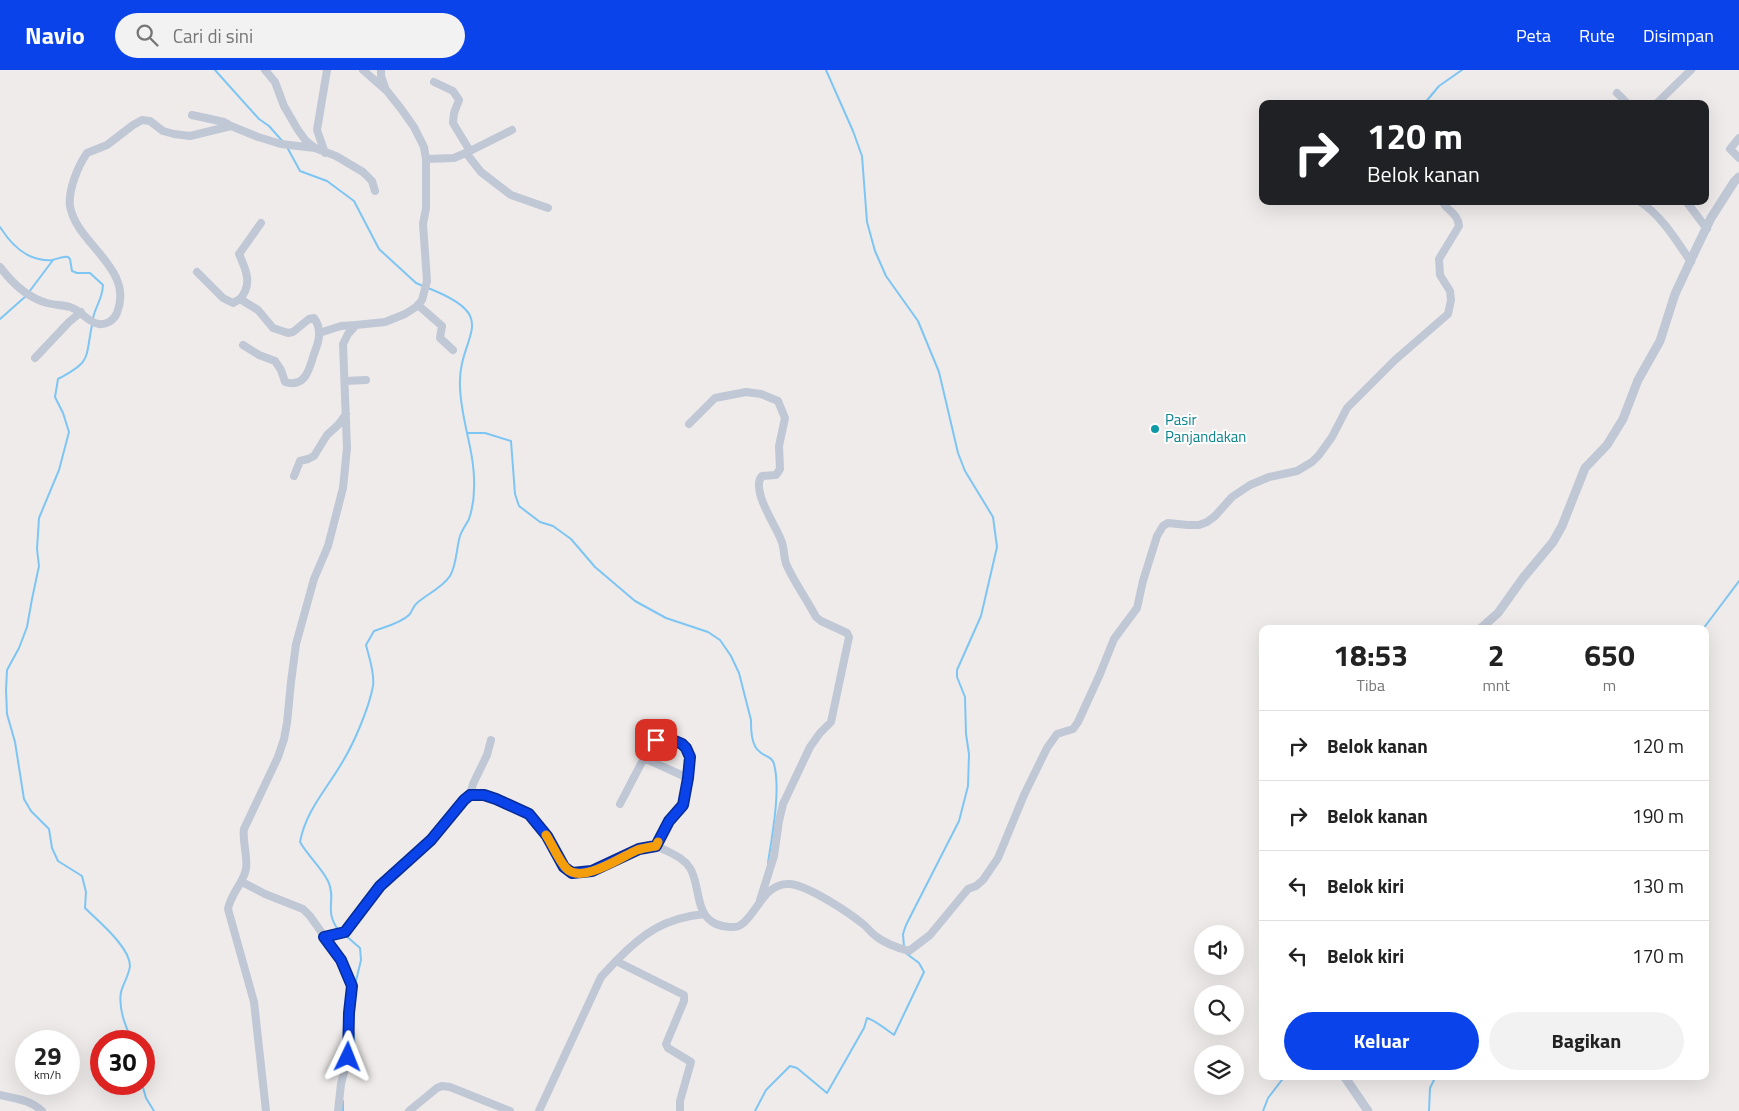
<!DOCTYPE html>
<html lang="id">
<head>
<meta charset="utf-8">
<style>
	:root { --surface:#fff; --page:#f2f2f2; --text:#222; --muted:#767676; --line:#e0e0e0; --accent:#0a43ea }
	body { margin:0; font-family:"Titillium Web",sans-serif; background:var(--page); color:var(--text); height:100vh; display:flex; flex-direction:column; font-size:19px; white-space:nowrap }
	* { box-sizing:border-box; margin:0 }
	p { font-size:16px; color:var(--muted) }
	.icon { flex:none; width:28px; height:28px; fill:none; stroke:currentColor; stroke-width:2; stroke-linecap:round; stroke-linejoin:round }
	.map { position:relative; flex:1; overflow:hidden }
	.panel { position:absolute; left:1259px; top:555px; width:450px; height:455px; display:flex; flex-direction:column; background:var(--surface); border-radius:10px; box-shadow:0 5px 20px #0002 }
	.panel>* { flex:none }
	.hud { position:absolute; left:1259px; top:30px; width:450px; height:105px; border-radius:10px; box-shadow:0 5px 20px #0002; background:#202124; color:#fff; overflow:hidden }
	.controls { position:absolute; left:1194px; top:855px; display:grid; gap:10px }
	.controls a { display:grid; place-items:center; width:50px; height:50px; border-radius:50%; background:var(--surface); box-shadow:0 5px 20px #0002; font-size:25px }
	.speed { position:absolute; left:15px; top:960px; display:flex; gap:10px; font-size:25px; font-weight:700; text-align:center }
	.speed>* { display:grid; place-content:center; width:65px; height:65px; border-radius:50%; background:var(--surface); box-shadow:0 5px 20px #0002; line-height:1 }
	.speed small { font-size:12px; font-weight:400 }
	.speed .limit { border:8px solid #d22; background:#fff; color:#111 }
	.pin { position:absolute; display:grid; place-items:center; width:42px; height:42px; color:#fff; margin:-21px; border-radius:10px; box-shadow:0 2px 8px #0006 }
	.me { position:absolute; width:55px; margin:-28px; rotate:2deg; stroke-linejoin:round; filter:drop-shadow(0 0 4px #0008) }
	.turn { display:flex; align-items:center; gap:18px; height:105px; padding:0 25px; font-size:22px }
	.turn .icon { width:65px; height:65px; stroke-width:2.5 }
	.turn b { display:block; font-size:35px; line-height:42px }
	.eta { display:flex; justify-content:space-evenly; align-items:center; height:85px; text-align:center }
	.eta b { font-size:30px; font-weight:700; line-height:35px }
	.cta { display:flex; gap:10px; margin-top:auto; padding:10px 25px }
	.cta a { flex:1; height:58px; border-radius:30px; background:var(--accent); color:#fff; font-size:20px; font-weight:700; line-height:58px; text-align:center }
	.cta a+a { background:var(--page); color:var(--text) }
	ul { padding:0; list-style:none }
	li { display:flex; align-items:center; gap:15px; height:70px; padding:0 25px; border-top:1px solid var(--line) }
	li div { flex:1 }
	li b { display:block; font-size:19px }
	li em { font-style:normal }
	header { display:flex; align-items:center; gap:30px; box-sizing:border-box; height:70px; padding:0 25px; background:var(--accent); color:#fff }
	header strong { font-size:24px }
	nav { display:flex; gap:28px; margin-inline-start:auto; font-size:18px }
	.search { width:350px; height:45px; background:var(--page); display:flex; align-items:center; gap:12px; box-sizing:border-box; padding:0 18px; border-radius:28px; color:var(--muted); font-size:19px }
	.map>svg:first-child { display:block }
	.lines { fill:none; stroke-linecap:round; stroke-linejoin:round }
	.stream { stroke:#7dc5f3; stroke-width:2 }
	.minor { stroke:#c0c7d5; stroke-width:8 }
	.tertiary { stroke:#c0c7d5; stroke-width:9 }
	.route-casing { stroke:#062c98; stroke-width:12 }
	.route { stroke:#0a43ea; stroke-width:9 }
	.slow { stroke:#f59e0b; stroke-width:9 }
	.culture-dot { fill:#0f9aa8; stroke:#fff; stroke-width:2 }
	.labels { text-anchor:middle; stroke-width:4; stroke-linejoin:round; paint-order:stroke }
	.culture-label { font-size:15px; fill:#0d838f; stroke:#fff; text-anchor:start }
</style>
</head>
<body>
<header>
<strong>Navio</strong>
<div class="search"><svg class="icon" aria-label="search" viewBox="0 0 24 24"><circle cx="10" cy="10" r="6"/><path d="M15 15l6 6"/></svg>Cari di sini</div>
<nav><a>Peta</a><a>Rute</a><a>Disimpan</a></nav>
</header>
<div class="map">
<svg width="1739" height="1041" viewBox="0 0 1739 1041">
	<rect width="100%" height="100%" fill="#efebeb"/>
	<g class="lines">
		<path class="stream" d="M215 0 259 49 269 56 284 73
			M826 0 853 61 862 86 867 152 875 181 886 206 918 251 939 302 958 383 965 401 993 447 997 477 981 546 957 600V607L965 627 966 664 969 684 968 716 959 751 906 855 903 864 904 877
			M1424 34 1439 16 1462 0
			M287 77 300 101 327 111 354 131 379 179 416 213 423 216
			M0 157C12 176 28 192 52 190 58 189 62 186 68 187L70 189 72 201 77 203H90L103 215C102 231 96 234 93 248
			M29 222 53 190
			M0 249 26 226
			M92 255C85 289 92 291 58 309L55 327 63 343 69 362 59 400 39 448 37 479 39 496 32 529 27 557 19 578 7 600 6 620 7 644 15 672 24 729 31 741 49 759 52 778 58 791 82 806 86 822 85 838C98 851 130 877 130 896 129 905 123 914 121 922 118 939 126 957 132 971
			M468 363H485L511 371 515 424 519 436 540 452 553 456 571 469 595 497 635 531 666 548 708 562 720 570 731 586 739 603 751 650C751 659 751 676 760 682 765 687 772 686 774 694 781 720 772 766 768 793
			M1703 559 1739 511
			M339 861C323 840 337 830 328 811 321 797 308 786 300 772 306 740 327 719 343 691 354 673 369 638 373 616 375 603 369 587 366 575L374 561C385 557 401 553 409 545 412 542 413 536 417 533 427 524 442 518 450 506 457 494 456 479 460 466 462 460 466 455 469 449 472 440 474 428 474 419 476 384 461 352 460 317 457 265 505 248 428 218
			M345 865 360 878 361 890 355 915
			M348 1000C354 985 357 973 352 957
			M142 1014 146 1028 154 1041
			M343 1031V1041
			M755 1041 766 1020 790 996 797 998 827 1023 864 958 867 948C873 949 887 960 894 965L924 902 919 893 907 884
			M1263 1041 1268 1028 1285 1006
			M1429 1041 1430 1018 1436 1006"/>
		<path class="minor" d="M265 0 275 12 284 36 298 60 306 71 315 78 336 86 363 102 372 111 375 121
			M381 0V6L386 20
			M1617 23 1628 34
			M1656 34 1691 0
			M192 45 224 52 231 56
			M1739 68 1730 79 1739 88
			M470 81 512 60
			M325 83 317 60 327 0
			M466 83 481 102 511 125 548 138
			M426 89 454 88 470 81 453 53 454 43 459 30 453 21 434 12
			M1639 131C1662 146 1676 170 1691 192
			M1686 131 1707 159
			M0 197C12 213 28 228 47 233 55 235 63 235 70 237 81 240 88 253 99 254 107 255 114 250 117 243 135 198 76 174 70 136 68 120 78 96 87 83L107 75 133 55 142 50 150 51 163 61 174 64 190 66 231 56 258 67 281 74 315 78
			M197 202 223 228 233 233 240 229
			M418 235 442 256 440 268 453 280
			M319 263 341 256 356 255
			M243 275 259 285 275 291 281 300 285 312C304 318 309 301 313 287 315 280 320 271 319 263 319 258 317 252 314 248L309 249 293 262 288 263 273 258 258 240 240 229C253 214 246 200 239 184L261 153
			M35 288 69 252 81 242
			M345 311 366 310
			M689 354 715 328 746 322 761 324 778 331 785 348 779 376 780 399 776 405 762 406C750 419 776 456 781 470 785 478 783 488 787 496 795 513 807 530 816 547L821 551 847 563 849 567 831 652 820 663 810 677 783 734 779 751 774 786 760 830
			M294 406 300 391 308 389 314 386 327 365 338 355 346 344
			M644 688 688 708
			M470 725 473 714 487 685 491 670
			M620 734 644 688 656 670 660 668 668 667 686 678 690 687 688 708 683 735 669 751 656 776
			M242 812 265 824 303 839 310 846 341 890 352 915V924L349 943 348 987 341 1014 338 1041
			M324 867 345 862 380 816 431 770 464 731C473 722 481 724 493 728 527 739 538 751 556 782 561 790 564 798 572 803 604 805 626 776 655 776 659 777 665 780 669 782 677 786 685 790 690 798 701 816 694 844 716 854 723 857 737 859 742 854 757 843 765 812 790 814 809 816 848 842 863 854 868 858 872 864 877 867 886 874 898 878 909 881L930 865 968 819 976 816 983 810 998 788 1024 725 1047 678 1057 664 1073 659 1078 652 1100 604 1114 569 1137 538 1143 511 1157 466 1163 456 1168 453 1188 455H1199L1207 452 1215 446 1232 427 1250 415 1269 407 1297 401 1312 392 1319 385 1332 367 1347 338 1395 290 1448 244 1451 230 1450 221 1440 205 1439 189 1459 156C1458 143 1447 141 1442 131
			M0 1025C16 1029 29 1029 42 1041
			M266 1041 254 932 228 839C231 823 243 814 246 799 248 785 242 772 244 759L278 687 284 669 287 653 291 612 296 574 314 509 328 476 343 418 347 378 343 274 348 264 356 255 385 252 405 244 416 237 422 230 427 211 423 154 426 138V89L424 77 414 57 402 40 387 21 363 0
			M409 1041 437 1018 442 1016 450 1017 510 1041
			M539 1041 601 907 616 891
			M680 1041V1031L691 992 668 978 666 974 684 931V925L616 891C643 863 665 848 704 844"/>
		<path class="tertiary" d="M1480 559 1498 543 1523 508 1553 472 1562 456 1585 398 1607 375 1623 349 1638 310 1660 271 1675 224 1697 177 1711 148 1734 112 1739 107
			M1344 1006 1368 1041"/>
	</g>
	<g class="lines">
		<defs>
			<path id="route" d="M348 987 349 943 352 916 341 890 324 867 345 862 380 816 431 770 464 730 470 725H484L496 729 529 744 547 766 564 797 572 803 592 801 639 779 656 776 669 751 683 735 688 708 690 687 686 678 682 674 668 668H660L656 670"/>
		</defs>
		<use href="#route" class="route-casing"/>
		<use href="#route" class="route"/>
		<path class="slow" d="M546 765C552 774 559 791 566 798 581 815 621 787 637 780 643 778 650 777 656 776L658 772"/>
	</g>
	<circle class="culture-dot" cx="1155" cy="359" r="5"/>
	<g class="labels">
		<g class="culture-label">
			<text x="1165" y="355">Pasir<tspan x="1165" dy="17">Panjandakan</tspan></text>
		</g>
	</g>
</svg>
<div class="controls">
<a><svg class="icon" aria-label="sound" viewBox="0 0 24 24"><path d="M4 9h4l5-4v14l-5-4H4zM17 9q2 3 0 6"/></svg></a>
<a><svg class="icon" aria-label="search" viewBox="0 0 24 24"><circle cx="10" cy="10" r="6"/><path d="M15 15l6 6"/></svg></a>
<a><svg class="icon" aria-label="layers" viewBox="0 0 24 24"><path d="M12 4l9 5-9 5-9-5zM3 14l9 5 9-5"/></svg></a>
</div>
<div class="speed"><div>29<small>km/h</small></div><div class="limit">30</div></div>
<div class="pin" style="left:656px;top:670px;background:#d93025"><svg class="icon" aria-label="arrive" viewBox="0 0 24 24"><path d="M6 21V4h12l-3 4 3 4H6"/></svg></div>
<svg class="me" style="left:348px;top:987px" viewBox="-20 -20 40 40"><path d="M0-17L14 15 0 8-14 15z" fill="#0a43ea" stroke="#fff" stroke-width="4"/></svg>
<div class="hud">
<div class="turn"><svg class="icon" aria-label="right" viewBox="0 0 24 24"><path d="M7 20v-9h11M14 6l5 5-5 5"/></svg><div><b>120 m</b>Belok kanan</div></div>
</div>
<section class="panel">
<div class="eta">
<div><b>18:53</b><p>Tiba</p></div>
<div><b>2</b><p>mnt</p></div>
<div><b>650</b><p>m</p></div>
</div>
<ul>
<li><svg class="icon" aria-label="right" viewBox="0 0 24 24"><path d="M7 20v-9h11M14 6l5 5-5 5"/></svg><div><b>Belok kanan</b></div><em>120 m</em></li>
<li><svg class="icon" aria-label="right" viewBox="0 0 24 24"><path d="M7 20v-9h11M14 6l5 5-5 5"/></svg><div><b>Belok kanan</b></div><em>190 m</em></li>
<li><svg class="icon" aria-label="left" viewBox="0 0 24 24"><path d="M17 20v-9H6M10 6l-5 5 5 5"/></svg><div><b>Belok kiri</b></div><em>130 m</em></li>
<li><svg class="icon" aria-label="left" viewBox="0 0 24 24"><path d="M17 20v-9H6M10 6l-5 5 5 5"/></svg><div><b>Belok kiri</b></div><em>170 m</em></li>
</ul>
<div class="cta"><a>Keluar</a><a>Bagikan</a></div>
</section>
</div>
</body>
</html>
